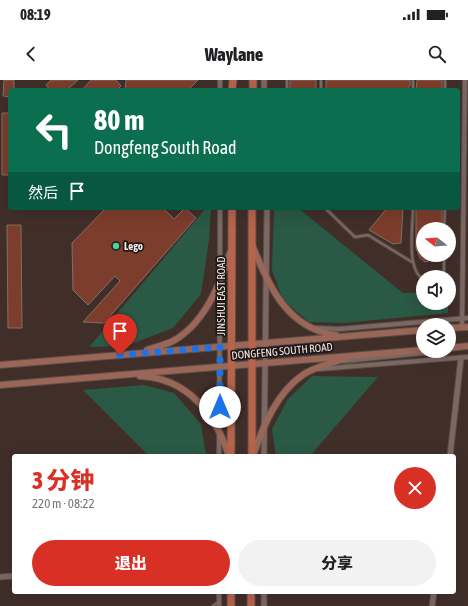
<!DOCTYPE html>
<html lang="zh">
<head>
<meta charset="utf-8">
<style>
	:root { --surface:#fff; --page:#f2f2f2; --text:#202124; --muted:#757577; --accent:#d93025 }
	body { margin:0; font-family:"Asap Condensed","Noto Sans SC",sans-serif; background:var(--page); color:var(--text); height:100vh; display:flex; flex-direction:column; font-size:15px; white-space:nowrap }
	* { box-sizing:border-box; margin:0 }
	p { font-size:13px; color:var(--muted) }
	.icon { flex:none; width:22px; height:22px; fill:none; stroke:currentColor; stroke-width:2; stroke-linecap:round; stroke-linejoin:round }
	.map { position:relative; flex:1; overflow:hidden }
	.drawer { position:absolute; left:12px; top:374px; width:444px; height:140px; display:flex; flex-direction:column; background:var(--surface); border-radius:4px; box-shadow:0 4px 16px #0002 }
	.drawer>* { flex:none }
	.banner { position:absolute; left:8px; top:8px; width:452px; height:122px; border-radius:4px; box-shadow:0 4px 16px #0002; background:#0b6e4f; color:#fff; overflow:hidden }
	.needle { width:26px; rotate:287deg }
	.buttons { position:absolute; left:416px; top:142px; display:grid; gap:8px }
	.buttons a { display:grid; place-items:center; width:40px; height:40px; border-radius:50%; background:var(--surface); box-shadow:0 4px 16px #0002; font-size:20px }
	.pin { position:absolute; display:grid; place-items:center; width:34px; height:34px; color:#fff; margin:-41px -17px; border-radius:50% 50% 50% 0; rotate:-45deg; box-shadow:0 0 4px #0007 }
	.pin .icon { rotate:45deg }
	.me { position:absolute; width:44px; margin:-22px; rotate:0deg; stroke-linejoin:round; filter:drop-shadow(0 0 3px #0008) }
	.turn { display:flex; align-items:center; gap:14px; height:84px; padding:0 20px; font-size:18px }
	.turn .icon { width:52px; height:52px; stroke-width:2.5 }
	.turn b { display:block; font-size:28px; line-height:34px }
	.then { display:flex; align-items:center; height:38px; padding:0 20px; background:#0003; gap:8px; font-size:15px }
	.round { display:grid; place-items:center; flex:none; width:42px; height:42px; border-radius:21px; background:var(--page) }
	.overview { display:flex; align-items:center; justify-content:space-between; height:68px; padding:0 20px }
	h1 { font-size:24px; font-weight:800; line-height:30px; color:var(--accent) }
	.cta { display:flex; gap:8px; margin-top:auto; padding:8px 20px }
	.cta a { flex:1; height:46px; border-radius:24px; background:var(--accent); color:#fff; font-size:16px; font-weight:800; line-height:46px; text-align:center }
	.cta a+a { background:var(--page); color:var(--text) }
	.status { display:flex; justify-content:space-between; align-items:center; height:28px; padding:0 20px; background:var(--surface); direction:ltr }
	.status svg { height:11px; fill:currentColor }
	header { display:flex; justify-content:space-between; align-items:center; height:52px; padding:0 20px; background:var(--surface); font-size:18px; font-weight:800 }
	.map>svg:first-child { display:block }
	.green { fill:#2a5945 }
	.building { fill:#7c3d2c; stroke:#846f69 }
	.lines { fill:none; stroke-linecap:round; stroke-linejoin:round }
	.service-casing { stroke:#5c4d48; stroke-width:4 }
	.minor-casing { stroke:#5c4d48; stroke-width:6 }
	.tertiary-casing { stroke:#5c4d48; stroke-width:7 }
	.secondary-casing { stroke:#5c4d48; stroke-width:8 }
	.primary-casing { stroke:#5c4d48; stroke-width:9 }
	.service { stroke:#7c6862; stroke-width:2 }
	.minor { stroke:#7c6862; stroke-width:4 }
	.tertiary { stroke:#7c6862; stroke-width:5 }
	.secondary { stroke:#9a6657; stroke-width:6 }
	.primary { stroke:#b8634b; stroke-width:7 }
	.route { stroke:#1a73e8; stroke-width:7; stroke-dasharray:0 12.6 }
	.poi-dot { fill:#48d49d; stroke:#201816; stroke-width:1.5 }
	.labels { text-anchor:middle; stroke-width:3.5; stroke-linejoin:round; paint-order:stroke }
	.poi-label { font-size:11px; font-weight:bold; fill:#f4e8e5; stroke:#201816; text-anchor:start }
	.street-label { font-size:11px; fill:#f4e8e5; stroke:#201816 }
</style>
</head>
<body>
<div class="status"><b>08:19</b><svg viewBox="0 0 49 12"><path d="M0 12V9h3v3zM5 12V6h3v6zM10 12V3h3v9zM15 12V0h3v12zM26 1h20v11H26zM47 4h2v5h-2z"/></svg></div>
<header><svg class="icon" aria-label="back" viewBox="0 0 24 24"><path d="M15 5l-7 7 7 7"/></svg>Waylane<svg class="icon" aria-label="search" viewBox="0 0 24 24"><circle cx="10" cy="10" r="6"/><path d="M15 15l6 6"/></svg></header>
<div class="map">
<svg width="468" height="526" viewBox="0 0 468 526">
	<rect width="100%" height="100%" fill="#402e29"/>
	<path class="green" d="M206 128H211L209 160 201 214 173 248 126 266 89 267Z
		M274 128H298L403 213H423V223H448V233L344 243 309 242 283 220 272 190Z
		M312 296 378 297 310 376H276L272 349 288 319Z
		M144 305 174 313 201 344 206 376H149L83 310Z"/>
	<path class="building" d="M4 0H14V10H10V17L3 16Z
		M51 0H78L67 10H50L46 5Z
		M91 0H116L121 6 117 10H82Z
		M126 0H198L188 10H125Z
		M290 0H316V10H290Z
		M326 0H410V6L407 10H326Z
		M417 0H442V10H416Z
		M2 33H10V95H2Z
		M106 128H163L174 139 185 128 196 138 104 243 83 242 120 201 115 196 88 225 73 210 72 163Z
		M387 128H403L401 163 393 164 369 150Z
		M416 128H442V149H423V175H438L432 180 425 182 420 178 416 168Z
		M7 145H21L22 248H8Z"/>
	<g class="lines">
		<defs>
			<path id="service" d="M287 10V0
				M321 10V0
				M413 10V0
				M445 10V0
				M325 128 355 157 368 155 412 182
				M413 128C413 146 406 189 423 199
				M444 149 445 128
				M441 197 444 191V175
				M213 526 218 522"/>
			<path id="minor" d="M220 10V0
				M220 196V128
				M462 247 465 0
				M315 248 339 249 468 238
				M344 281 432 272
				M319 289 468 277
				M219 376 220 202
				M219 526V512"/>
			<path id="tertiary" d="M264 0V10
				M432 272 444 271
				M264 376 267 128
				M450 376 461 278
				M0 497 14 496
				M264 512V526
				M432 526 434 512"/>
			<path id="secondary" d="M253 167C269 207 288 249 336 255
				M449 248 468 247
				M449 268 468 266
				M147 270C155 267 165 265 173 261 204 244 220 205 230 173
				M0 285 423 250
				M140 296C187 298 215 333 229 376
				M0 305 423 270
				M253 376C263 346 277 312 304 294 317 286 333 283 347 278"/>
			<path id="primary" d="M232 10 233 0
				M253 10V0
				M231 376 232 128
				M252 376V128
				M231 512V526
				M251 526V512"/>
		</defs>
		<use href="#service" class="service-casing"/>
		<use href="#minor" class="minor-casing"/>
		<use href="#tertiary" class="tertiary-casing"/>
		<use href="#secondary" class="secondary-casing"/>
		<use href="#primary" class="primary-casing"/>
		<use href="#service" class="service"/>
		<use href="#minor" class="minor"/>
		<use href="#tertiary" class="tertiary"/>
		<use href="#secondary" class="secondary"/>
		<use href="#primary" class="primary"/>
	</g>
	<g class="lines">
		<path class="route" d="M120 275 220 267V327"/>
	</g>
	<circle class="poi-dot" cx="116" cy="166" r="4"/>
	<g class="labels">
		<g class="poi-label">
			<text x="124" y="170">Lego</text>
		</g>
		<g class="street-label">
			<text transform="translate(221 216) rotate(-90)" y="4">JINSHUI EAST ROAD</text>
			<text transform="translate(282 271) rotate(-5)" y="4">DONGFENG SOUTH ROAD</text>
		</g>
	</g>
</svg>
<div class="buttons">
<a><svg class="needle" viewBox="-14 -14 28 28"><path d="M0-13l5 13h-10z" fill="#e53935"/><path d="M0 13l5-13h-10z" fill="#757577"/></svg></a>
<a><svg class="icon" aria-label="sound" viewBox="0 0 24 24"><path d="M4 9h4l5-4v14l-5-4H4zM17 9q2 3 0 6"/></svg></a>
<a><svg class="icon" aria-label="layers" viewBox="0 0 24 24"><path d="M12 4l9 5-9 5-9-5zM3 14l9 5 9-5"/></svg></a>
</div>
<div class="pin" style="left:120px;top:275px;background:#d93025"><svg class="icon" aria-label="arrive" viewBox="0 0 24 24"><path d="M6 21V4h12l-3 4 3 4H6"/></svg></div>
<svg class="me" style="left:220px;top:327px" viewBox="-20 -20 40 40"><circle r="19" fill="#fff"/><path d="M0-13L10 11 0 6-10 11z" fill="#1a73e8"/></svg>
<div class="banner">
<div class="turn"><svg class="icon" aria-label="left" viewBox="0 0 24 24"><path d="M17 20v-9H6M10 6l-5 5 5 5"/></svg><div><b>80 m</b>Dongfeng South Road</div></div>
<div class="then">然后<svg class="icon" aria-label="arrive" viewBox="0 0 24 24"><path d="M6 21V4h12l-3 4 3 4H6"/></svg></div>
</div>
<section class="drawer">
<div class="overview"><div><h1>3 分钟</h1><p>220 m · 08:22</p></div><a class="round" style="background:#d93025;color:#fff"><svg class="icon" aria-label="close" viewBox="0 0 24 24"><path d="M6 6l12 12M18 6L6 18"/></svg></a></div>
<div class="cta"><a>退出</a><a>分享</a></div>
</section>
</div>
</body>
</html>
